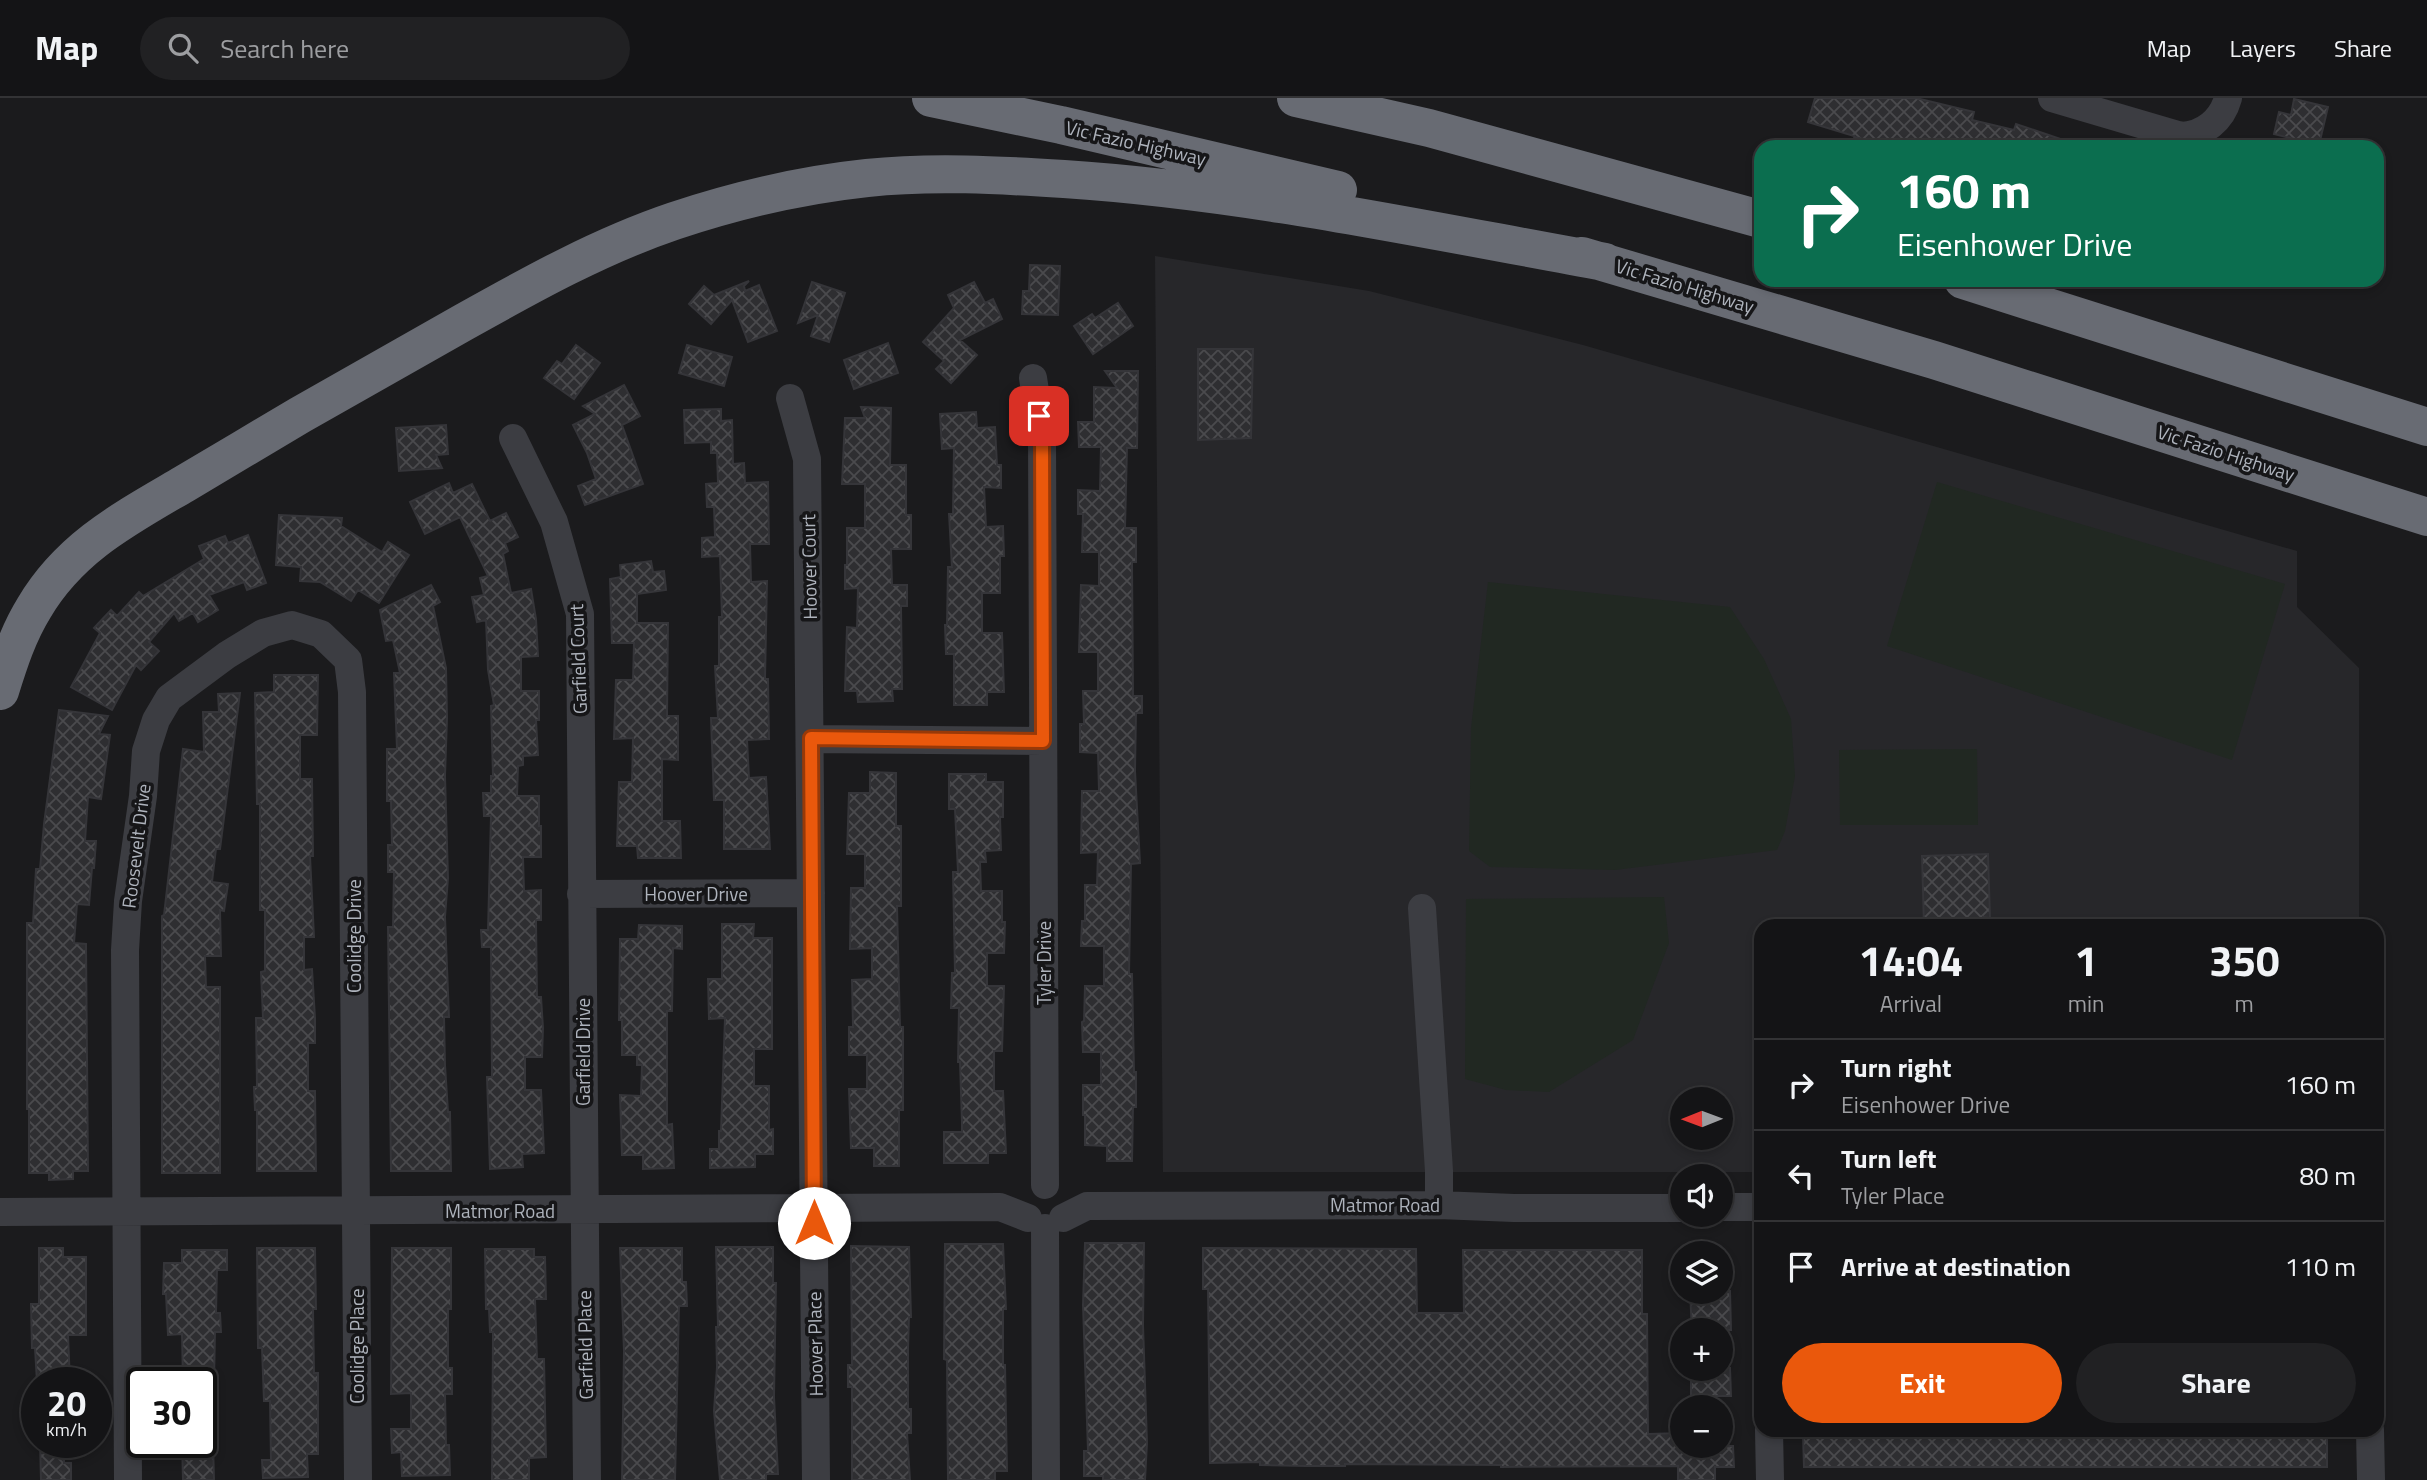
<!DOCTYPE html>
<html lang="en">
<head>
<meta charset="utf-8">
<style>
	:root { --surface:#141416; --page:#212123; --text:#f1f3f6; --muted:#9d9ea1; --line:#333335; --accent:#ea580c }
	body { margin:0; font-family:"Titillium Web",sans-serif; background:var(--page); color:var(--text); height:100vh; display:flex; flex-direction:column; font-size:26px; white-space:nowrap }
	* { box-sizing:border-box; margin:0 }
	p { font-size:23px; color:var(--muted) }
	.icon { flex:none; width:38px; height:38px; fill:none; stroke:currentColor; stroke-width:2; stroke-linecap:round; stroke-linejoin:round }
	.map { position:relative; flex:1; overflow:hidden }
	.panel { position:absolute; left:1754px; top:821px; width:630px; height:518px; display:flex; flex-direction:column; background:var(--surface); border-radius:21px; box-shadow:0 4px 10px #0003,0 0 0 2px var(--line) }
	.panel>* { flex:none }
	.banner { position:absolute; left:1754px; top:42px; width:630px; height:147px; border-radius:21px; box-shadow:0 4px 10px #0003,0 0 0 2px var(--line); background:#0b6e4f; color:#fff; overflow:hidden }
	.needle { width:46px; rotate:269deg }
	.tools { position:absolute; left:1670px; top:989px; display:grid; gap:14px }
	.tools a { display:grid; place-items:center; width:63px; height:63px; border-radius:50%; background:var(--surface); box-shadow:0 4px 10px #0003,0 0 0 2px var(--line); font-size:35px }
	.speed { position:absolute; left:21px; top:1269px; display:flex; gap:14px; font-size:35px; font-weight:700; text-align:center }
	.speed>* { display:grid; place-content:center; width:91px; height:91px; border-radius:50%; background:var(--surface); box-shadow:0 4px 10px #0003,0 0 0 2px var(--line); line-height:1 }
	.speed small { font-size:18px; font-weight:400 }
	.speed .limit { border:4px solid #111; border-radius:10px; background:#fff; color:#111 }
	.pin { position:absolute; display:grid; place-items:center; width:60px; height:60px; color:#fff; margin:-30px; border-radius:14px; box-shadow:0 4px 10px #0006 }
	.me { position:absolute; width:77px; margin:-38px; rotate:0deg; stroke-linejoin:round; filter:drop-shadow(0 0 5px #0008) }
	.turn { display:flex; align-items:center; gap:24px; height:147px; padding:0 28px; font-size:32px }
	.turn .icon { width:91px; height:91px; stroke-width:2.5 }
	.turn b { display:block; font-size:49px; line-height:60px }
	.eta { display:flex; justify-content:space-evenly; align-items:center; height:119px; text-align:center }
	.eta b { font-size:42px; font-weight:700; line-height:49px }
	.button { display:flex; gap:14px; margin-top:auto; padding:14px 28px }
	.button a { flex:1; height:80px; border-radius:42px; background:var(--accent); color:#fff; font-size:28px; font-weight:700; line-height:80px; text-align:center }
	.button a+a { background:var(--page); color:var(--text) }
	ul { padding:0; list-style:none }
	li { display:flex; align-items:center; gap:21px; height:91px; padding:0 28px; border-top:2px solid var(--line) }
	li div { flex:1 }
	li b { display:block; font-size:26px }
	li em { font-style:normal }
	header { display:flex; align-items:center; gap:42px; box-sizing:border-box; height:98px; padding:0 35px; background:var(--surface); border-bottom:2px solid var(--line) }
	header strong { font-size:33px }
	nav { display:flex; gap:38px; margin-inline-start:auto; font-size:24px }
	.search { width:490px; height:63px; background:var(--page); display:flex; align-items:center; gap:18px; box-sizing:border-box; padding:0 24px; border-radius:38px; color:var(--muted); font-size:26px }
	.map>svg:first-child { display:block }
	.built { fill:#27272a; fill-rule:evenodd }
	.green { fill:#212822 }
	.building { fill:url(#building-cross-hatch); stroke:#353539; stroke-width:2 }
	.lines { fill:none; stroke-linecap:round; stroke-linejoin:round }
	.minor { stroke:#3c3d42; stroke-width:28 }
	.highway { stroke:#686b73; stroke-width:38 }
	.route-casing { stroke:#983908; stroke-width:18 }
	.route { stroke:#ea580c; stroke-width:12 }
	.labels { text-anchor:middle; stroke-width:7; stroke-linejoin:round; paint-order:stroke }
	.street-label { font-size:19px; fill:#aeb3bc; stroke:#161618 }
</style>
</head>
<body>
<header>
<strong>Map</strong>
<div class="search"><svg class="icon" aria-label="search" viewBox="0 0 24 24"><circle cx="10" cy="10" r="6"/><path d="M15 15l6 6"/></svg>Search here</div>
<nav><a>Map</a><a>Layers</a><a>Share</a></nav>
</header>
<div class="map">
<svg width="2427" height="1382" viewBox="0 0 2427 1382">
	<defs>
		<pattern id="building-cross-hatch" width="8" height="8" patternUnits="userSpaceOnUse" patternTransform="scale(1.75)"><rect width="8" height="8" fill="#2e2e31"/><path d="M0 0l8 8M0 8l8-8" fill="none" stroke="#4a4a4d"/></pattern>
	</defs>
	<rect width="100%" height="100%" fill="#1b1b1d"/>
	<path class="built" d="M1155 158 1369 193 1583 247 2297 453V509L2359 570V828H1760V1074H1163ZM1682 1001H1720V1040H1682Z"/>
	<path class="green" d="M1937 384 2285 486 2232 662 1887 548Z
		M1488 484 1730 509 1764 561 1791 621 1795 678 1785 733 1777 752 1615 772 1490 769 1469 753 1471 630Z
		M1977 651 1978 727H1840L1839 652Z
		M1664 799 1669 845 1633 942 1549 994 1506 992 1465 981 1466 801Z"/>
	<path class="building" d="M1815 0H1916L1974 14 1972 22 2014 32 2016 26 2075 46 2074 49H1902L1854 39V38L1808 24Z
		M2294 1 2328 9 2319 47 2274 36 2279 14 2291 17Z
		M1030 167 1060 168 1058 217 1022 216 1023 193H1029Z
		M749 183 744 188 745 193 759 187 777 233 748 244 732 202 711 226 689 206 704 188 714 197Z
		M812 184 845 195 829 244 811 238 818 217 798 225Z
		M974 184 985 205 993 201 1002 221 960 242 977 257 951 285 936 271 944 263 923 244 954 210 948 197Z
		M1118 205 1133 228 1093 256 1074 228 1092 216 1095 220Z
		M888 245 898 275 854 291 844 262Z
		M576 247 600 265 574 301 544 280 557 263 562 266Z
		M687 247 732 259 724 288 679 275Z
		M1198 251H1253L1251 340 1198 342Z
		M1105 273H1138L1137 350H1127L1125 430H1136V464H1132L1133 598H1142V615H1136L1135 673 1140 765 1131 766 1129 876H1132L1134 974H1136V1009H1133L1132 1063H1107V1048L1085 1047V1017H1083V987H1101V954H1083L1082 924 1084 923 1085 888H1104V848H1081L1082 823H1085V787H1097L1098 754 1081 755 1082 693H1099L1098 655 1080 654V626H1084L1083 593H1098V554H1079L1081 487 1099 488V454H1082L1083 416H1078V392L1100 393 1101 349H1079L1078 324H1094V289L1117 290Z
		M624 287 640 318 622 327 643 386 585 407 578 388 596 381 587 355 573 327 595 316 583 308Z
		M861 309 891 310 890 367H906V417H911V451H891L892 487H907V508H901L902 591H892L893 603 858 604 857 593H845L847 529 857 530 858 490 845 491V467H847V430H865V386H842L845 320H865Z
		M721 311V323L732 322 733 366 744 365 745 385 768 384 769 446H750L751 484 767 483 765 581H768L769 641 747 642 749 680 766 679 770 751H724V702H714L711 620H718L715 568H719V519H722L720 458 702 459V440L715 439 714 409H707L706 386 718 385 717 355H711V344L685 345 684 312Z
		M976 314 977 330 995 329 997 367H1001V390L984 389 986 429 1003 428 1004 458H1000V495H982V535H1002L1004 594H987V607H954V556H946L945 527H947L948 469H952L949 416H953L954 350 942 351 940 316Z
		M446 327 448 356 436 357 442 370 399 373 396 330Z
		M449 385 453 395 472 386 490 423 506 415 518 439 505 445 508 453 503 456 511 495 531 491 536 521 538 558 521 559V593H539V622H536L538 657 523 658V667L518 668 517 698H539V728H541V759H523L524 793 541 792V822H536L537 899H541L543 930 542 959H525V992H541L544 1055 522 1056 523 1069 490 1071 487 979H492L491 849H482L481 832H488L491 718H484L483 695H491V678H493L491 608 494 607 488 572 486 522 477 524 472 499 484 497 480 480 488 478 460 419 425 436 410 404Z
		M279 417 342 420 341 428 382 454 388 444 409 457 379 505 358 492 351 503 320 484 300 483 301 469 276 467Z
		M248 437 266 485 247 492 244 484 209 497 218 512 198 524 193 515 179 523 174 515 149 544 159 553 141 572 136 567 112 612 71 589 100 535 94 530 111 512 117 518 139 494 143 498 204 461 199 448 225 438 228 445Z
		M651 463 653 474 664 473 666 492 637 496V525H668L667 618H678V662L662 661V723H680L681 760H638L637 748H617L619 684H632L633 640 614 641 616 582H633L634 545H612L610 481 621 479 620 467Z
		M431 487 440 504 433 508 446 570 447 620 445 678 448 780 445 819 449 919H444L445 967 448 1014H450L451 1073H391L388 829H393L394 774H388V747H392L391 703H387V651H397L394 575H400L393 542 386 543 380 512Z
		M274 577H318L317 637H300V681H312L313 758H310L314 839H304V872L312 871 315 920V945H308V993H315L316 1073H257V1012H255L254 989H257L256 920H263L261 874 265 873V812H260V706H257L255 595 274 594Z
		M240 595 220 751H216L212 784 228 786 224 813 220 812 221 858H205L206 889H220V1075H162V818L164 817 183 651 204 654 203 614H219L218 596Z
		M59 612 108 618 99 636 110 637 101 701 88 699 85 743H96L94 770H92L89 807 77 806 74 845 86 846 88 1073H73V1081L49 1082V1075H29V1011H27V825H33L36 771H40L44 726Z
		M870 674 896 675V728H901V808H897L900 929H903V1012H899V1068H874V1050H851L849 991H867V957H849V929H853L852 882 872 881V850L850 851 851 790H865V756H847L849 695H870Z
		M949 676H986V684H1003V719H1000L1001 752 985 753 986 764H980L981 793H1002V824H1005L1004 855H987V888H1004L1002 953H994V993H1003L1006 1055H988V1065H944V1034H962V1025L960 964H958L959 910H951L952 875H955L953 774H958L955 711H949Z
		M1988 756 1990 820 1983 819V828H1924L1922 758Z
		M722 826H754L753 840H772V951H754V988H769V1032L773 1031V1056H755V1069L710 1070V1051H719V1033H721L725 920 709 921 708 881H722Z
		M639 827 682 828V851L673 850 672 913H667V1027L672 1026 674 1070 643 1071V1057H622L620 997 641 998 642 967H637V957H622V922H619L620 841H638Z
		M1085 1145H1144L1143 1227 1147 1345 1145 1382H1103V1378H1084V1353H1088L1083 1207Z
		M945 1146H1003L1006 1211H1003V1267H1005L1007 1373H995V1382H948L947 1262 944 1261Z
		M851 1148 909 1149 911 1219H909L908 1251V1311H911V1335H907L910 1382H852V1289H848V1267H852Z
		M716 1149H773V1185H776L774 1299 778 1376H766V1382H720L714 1313 717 1269 716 1229H718Z
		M39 1150H63V1159H86V1237H68L70 1284H37L35 1250H32L31 1206H39Z
		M257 1150H315L316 1211H313L314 1275H318V1356H307L308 1379 263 1380 262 1362H271L270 1303H264L262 1250H258Z
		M392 1150H451V1211H448V1270H452V1296H445L446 1347H449L450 1377 402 1378 401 1354 392 1355 391 1331H411V1295L391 1296Z
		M620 1150H682V1184H686L687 1208H679L675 1382H622L624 1253Z
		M1203 1150 1416 1151 1417 1215H1464L1463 1152H1642V1216H1647L1648 1336 1682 1335V1348H1733L1734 1369H1715V1382H1678V1368L1501 1369V1367L1345 1366V1368H1306L1260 1367V1364L1210 1365 1208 1191H1203Z
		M485 1151H534V1159H545L546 1201H535L537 1261H544L546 1359 529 1360V1382H492L493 1234H490L489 1211H486Z
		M182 1152H227V1172H217L216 1215H220L221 1234H215L214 1284H183L182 1236 168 1237 166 1196H163L164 1165H182Z
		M1720 1193H1730L1731 1232H1692L1690 1194Z
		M1691 1270H1730L1731 1298H1691Z
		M1889 1335 2082 1339 2327 1337V1369H1804L1803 1337Z
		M40 1344H64V1365H71V1382H41Z
		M182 1344H213L214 1382H183Z"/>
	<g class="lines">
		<path class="minor" d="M2052 0 2181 38C2204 37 2222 22 2228 0
			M1033 280 1042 338 1045 1087
			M790 300 807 361 816 1382
			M513 340 554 424 580 516 587 1382
			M811 641 1043 643
			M581 796 811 795
			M1422 810 1439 1073V1107
			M1720 1109H1760
			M0 1114 1000 1109 1028 1120
			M1063 1120 1087 1108 1439 1107 1514 1110H1682
			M1045 1130 1046 1382
			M1769 1332 1770 1382
			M2370 1332 2371 1382
			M128 1382 125 852 128 803 143 698 146 653 156 622 169 600 227 557 263 535 292 527 321 536 348 562 352 594 358 1382"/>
		<path class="highway" d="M931 0 1061 27 1338 92
			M1296 0 1429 30 1760 121
			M1582 158 1934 262 2427 419
			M1963 182 2427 329
			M0 593C9 564 18 536 34 510 70 449 126 420 184 386 223 363 261 340 300 317 355 286 410 255 464 224 532 186 600 148 674 123 737 102 801 87 867 80 932 73 999 77 1064 81 1246 93 1426 132 1605 164"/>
	</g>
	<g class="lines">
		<defs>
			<path id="route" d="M814 1125 811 640 1043 643 1042 338 1039 318"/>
		</defs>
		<use href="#route" class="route-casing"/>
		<use href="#route" class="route"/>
	</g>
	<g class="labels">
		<g class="street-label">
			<text transform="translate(1136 45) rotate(13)" y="7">Vic Fazio Highway</text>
			<text transform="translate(1685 188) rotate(17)" y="7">Vic Fazio Highway</text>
			<text transform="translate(2226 355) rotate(18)" y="7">Vic Fazio Highway</text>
			<text transform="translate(809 469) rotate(-91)" y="7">Hoover Court</text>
			<text transform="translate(578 561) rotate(-92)" y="7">Garfield Court</text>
			<text transform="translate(136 748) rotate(-83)" y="7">Roosevelt Drive</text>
			<text x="696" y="803">Hoover Drive</text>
			<text transform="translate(354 838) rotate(-90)" y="7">Coolidge Drive</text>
			<text transform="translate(1044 865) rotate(-90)" y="7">Tyler Drive</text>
			<text transform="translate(583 954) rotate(-90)" y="7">Garfield Drive</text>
			<text x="1385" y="1114">Matmor Road</text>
			<text x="500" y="1120">Matmor Road</text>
			<text transform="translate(815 1246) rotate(-91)" y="7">Hoover Place</text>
			<text transform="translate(585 1247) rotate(-91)" y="7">Garfield Place</text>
			<text transform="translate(357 1248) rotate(-90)" y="7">Coolidge Place</text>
		</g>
	</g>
</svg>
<div class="tools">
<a><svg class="needle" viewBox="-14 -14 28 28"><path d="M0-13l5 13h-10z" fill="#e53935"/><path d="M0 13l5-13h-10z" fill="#9d9ea1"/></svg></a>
<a><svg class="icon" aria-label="sound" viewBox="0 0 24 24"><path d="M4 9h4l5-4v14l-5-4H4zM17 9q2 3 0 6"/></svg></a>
<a><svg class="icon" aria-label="layers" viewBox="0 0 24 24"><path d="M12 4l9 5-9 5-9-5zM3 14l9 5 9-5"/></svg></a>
<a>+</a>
<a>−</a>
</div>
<div class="speed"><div>20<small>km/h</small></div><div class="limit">30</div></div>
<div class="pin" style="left:1039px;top:318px;background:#d93025"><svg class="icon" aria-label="arrive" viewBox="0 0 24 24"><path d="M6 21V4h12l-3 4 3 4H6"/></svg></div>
<svg class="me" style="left:814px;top:1125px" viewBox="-20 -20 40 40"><circle r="19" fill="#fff"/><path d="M0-13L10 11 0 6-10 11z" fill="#ea580c"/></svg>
<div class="banner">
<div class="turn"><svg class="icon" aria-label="right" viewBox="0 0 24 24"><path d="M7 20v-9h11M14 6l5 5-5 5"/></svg><div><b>160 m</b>Eisenhower Drive</div></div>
</div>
<section class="panel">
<div class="eta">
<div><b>14:04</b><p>Arrival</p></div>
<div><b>1</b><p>min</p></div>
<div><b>350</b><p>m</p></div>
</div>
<ul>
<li><svg class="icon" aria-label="right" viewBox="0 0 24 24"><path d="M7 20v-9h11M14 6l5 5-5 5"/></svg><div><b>Turn right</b><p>Eisenhower Drive</p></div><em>160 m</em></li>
<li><svg class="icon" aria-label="left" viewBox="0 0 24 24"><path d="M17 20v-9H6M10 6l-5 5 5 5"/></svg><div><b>Turn left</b><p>Tyler Place</p></div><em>80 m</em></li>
<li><svg class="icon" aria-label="arrive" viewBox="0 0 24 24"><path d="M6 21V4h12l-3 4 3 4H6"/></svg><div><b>Arrive at destination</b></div><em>110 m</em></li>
</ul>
<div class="button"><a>Exit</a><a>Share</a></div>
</section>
</div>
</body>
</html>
